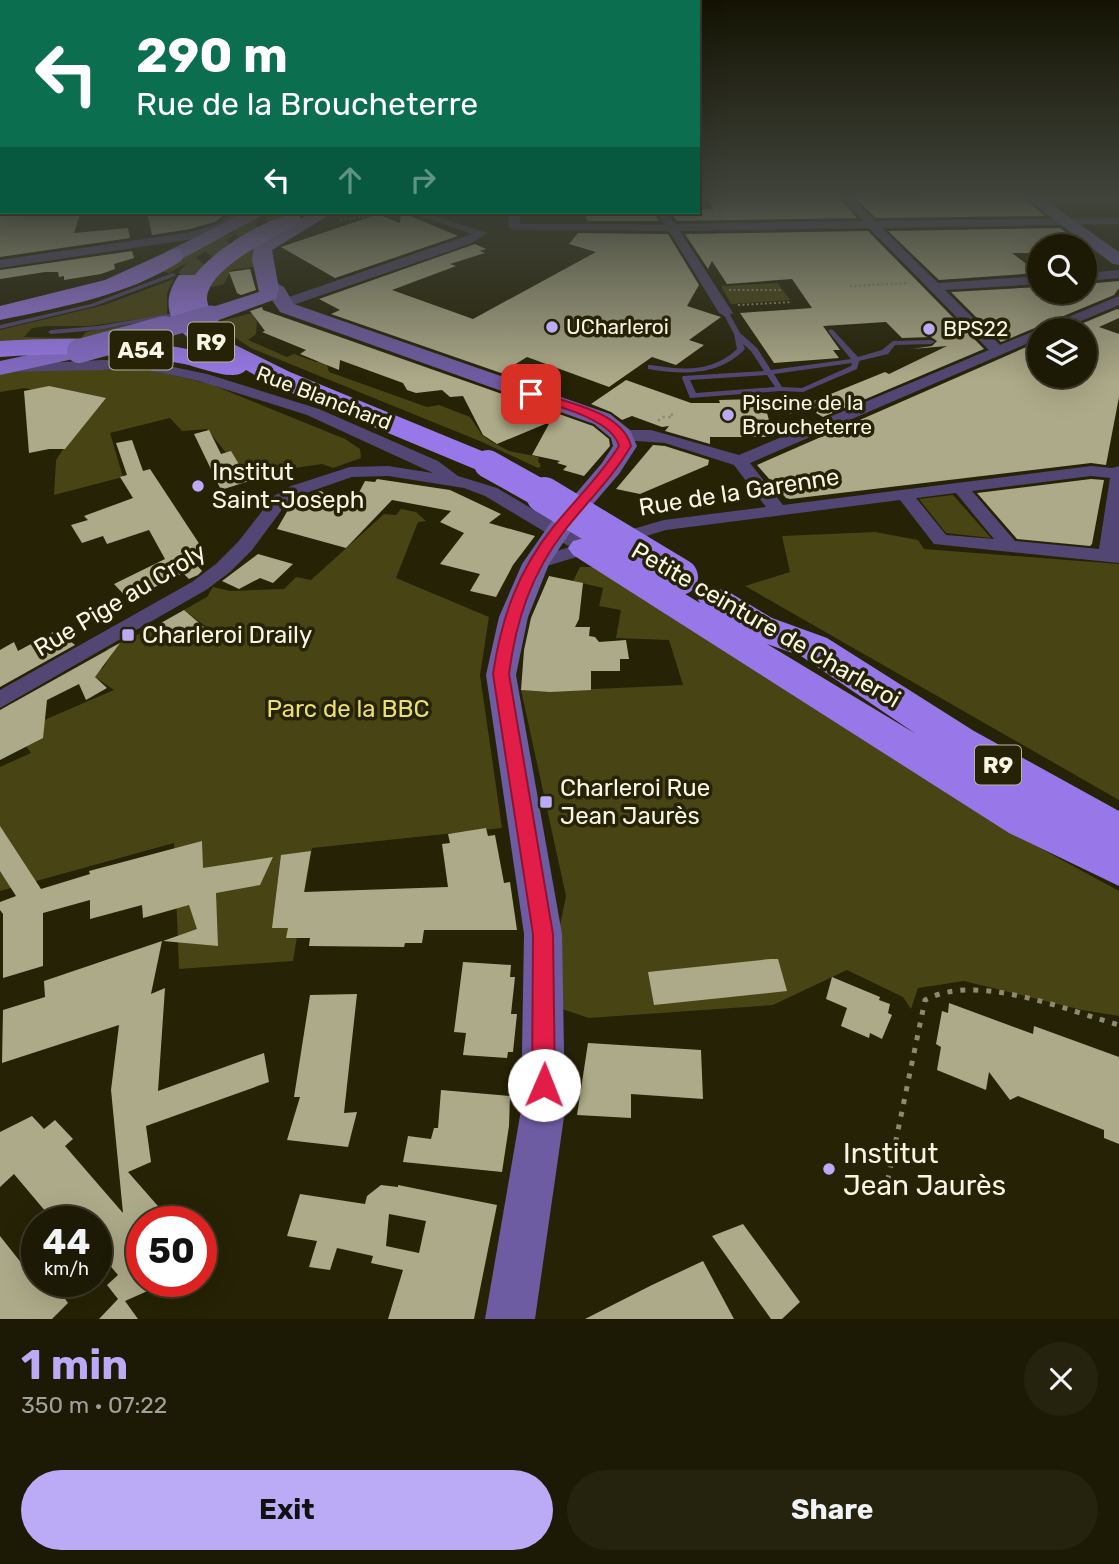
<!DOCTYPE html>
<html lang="en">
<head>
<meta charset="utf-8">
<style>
	:root { --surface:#1c1a04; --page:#25230e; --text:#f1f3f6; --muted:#a0a19a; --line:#3a3826; --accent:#bbaaf6 }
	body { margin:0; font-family:Rubik,sans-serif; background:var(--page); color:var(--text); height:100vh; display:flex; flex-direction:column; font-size:26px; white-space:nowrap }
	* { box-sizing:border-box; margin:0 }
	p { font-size:23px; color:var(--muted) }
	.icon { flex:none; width:38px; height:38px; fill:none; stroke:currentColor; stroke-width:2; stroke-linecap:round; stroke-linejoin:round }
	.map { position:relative; height:1319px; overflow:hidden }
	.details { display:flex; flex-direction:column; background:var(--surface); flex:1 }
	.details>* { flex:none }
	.top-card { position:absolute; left:0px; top:0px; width:700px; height:214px; box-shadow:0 7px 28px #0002,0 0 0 2px var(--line); background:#0b6e4f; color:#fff; overflow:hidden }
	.fabs { position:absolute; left:1027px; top:234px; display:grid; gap:14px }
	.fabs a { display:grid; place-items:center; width:70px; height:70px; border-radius:50%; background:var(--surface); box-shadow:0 7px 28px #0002,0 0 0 2px var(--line); font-size:35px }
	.speed { position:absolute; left:21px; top:1206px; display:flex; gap:14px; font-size:35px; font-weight:700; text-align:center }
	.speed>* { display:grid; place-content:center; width:91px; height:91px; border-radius:50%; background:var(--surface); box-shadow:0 7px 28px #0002,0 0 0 2px var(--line); line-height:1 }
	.speed small { font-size:18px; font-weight:400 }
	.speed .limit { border:10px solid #d22; background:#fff; color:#111 }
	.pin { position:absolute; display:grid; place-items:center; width:60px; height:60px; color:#fff; margin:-30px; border-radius:14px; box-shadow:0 4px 10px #0006 }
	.me { position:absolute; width:77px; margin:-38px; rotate:1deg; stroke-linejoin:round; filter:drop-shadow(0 0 5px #0008) }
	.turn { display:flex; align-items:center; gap:24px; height:147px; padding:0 21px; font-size:32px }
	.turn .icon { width:91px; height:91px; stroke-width:2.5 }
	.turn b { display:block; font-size:49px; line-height:60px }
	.lanes { display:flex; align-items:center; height:66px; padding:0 21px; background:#0003; justify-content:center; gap:35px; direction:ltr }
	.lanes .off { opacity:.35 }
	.round { display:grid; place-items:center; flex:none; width:74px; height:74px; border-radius:37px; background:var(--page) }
	.head { display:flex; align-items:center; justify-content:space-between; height:119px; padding:0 21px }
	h1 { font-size:42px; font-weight:700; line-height:52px; color:var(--accent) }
	.cta { display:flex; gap:14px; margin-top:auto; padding:14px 21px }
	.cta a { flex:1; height:80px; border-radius:42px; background:var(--accent); color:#111; font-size:28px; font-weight:700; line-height:80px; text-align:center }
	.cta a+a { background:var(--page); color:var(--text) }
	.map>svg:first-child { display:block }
	.green { fill:#494413 }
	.building { fill:#adaa89; fill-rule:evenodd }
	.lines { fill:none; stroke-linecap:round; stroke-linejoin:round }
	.highway-tunnel { stroke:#444227; stroke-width:23; stroke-dasharray:23 11; stroke-linecap:butt }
	.path-far2 { stroke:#8c8a72; stroke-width:2; stroke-dasharray:2 2.5; stroke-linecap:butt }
	.path-far1 { stroke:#8c8a72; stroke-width:2.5; stroke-dasharray:2.5 3.5; stroke-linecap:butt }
	.path { stroke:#8c8a72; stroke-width:5; stroke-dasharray:5 8; stroke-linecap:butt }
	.lane { fill:#524774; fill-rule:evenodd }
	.street { fill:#524774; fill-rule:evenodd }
	.secondary { fill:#6e5ca3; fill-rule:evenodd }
	.primary { fill:#846bc8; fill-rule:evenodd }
	.highway { fill:#9878e9; fill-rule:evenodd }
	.primary-bridge-far1 { stroke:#846bc8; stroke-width:19 }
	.primary-bridge { stroke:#846bc8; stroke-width:24 }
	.highway-bridge-far1 { stroke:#9878e9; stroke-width:28 }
	.highway-bridge { stroke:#9878e9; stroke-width:36 }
	.route { fill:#e11d48; stroke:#92132f; stroke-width:2 }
	.poi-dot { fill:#bbaaf6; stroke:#252205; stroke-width:2.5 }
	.labels { text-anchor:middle; stroke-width:7; stroke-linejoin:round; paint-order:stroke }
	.far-poi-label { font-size:21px; fill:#f7f6e5; stroke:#252205; text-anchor:start }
	.far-street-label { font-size:21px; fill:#f7f6e5; stroke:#252205 }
	.shield { fill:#252205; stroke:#b8b6a2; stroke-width:2 }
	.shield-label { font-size:23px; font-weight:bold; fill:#f7f6e5 }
	.poi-label { font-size:24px; fill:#f7f6e5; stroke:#252205; text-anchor:start }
	.street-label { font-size:24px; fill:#f7f6e5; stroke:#252205 }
	.park-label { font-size:24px; fill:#ebdf6f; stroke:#252205 }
	.near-poi-label { font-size:28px; fill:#f7f6e5; stroke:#252205; text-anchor:start }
</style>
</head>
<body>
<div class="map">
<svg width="1119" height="1319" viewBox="0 0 1119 1319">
	<rect width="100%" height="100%" fill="#252205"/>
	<path class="green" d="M268 215 169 273 158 270Z
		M258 246 252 259 256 267 231 270 224 284 208 288 217 272Z
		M174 279 167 293V315L90 326H46L32 328 24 337 81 338 86 332 166 319 86 342 0 345V330L104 305Z
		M778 283 790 300 731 304 721 286Z
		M253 313 257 322 256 334 248 340 287 357 294 354 316 362H326L329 372 427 407 439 405 470 417 482 435 492 442 509 451 539 457 538 461 541 466 538 468 482 442 251 348 213 323Z
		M76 369 155 371 210 384 345 439 360 449 361 458 333 468 322 464 288 469 272 464 243 474 207 429 182 431 170 418 110 433 123 477 54 495 56 460 94 403 25 388 0 392V372Z
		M953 495 991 538 946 533 919 499Z
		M401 509 416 512 426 521 418 522 396 578 489 617 480 675 502 828 312 848 293 961 179 969 174 843 0 891V767L31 753 16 732 114 690 92 675 103 668 112 654 107 649 152 628 167 642 181 635 191 643 212 631 184 610 207 597 213 587 230 591 284 589 296 577 311 580 384 514 396 515Z
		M875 532 918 540 924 549 1119 564V800L745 586 790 572 782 536Z
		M580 567H594L1014 834 1119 891V1016L1082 1010 964 981 918 988 911 1009 903 997 847 970 773 1005 589 1018 544 1003 566 896 521 690 550 691 683 685 669 640 616 638 621 610 599 606 603 588 573 581Z"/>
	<path class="building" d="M707 197H838L857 218 677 221 670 212 713 209Z
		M854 197H874L876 200H926L923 197H1022L1045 216 876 218Z
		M0 212 80 214 74 233 128 228 130 238 0 257Z
		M147 212H228L215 222 190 229 152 235Z
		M401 212 458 236 335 278 281 247 373 216H382L400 223Z
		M585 212H654L659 221H587Z
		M1060 228 1093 252 1085 253V247H1040V253H1012L1038 273 939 280 888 231Z
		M868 231 984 349 823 417 816 413 820 407 811 402 885 372 889 374 947 346 912 349 932 346 937 341 931 337 902 338 886 322 823 326 840 350H833L839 358 774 363 740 313 812 308 792 279 727 284 712 261 708 269 685 234Z
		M578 233 668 234 699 285 687 306 721 317 689 340 704 345 676 365 652 357 609 387 527 357 501 373 331 314 340 310 319 299 475 244 486 249 480 251 485 253 450 264 456 266 392 290 473 319 596 252 569 244Z
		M132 251 134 258 114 264 115 269 101 274 64 280V276L59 277 58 272H45L0 279V270Z
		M250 269 256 290 241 295 237 293 229 272Z
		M1119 281V288L1114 295 1001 342 951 292 1040 287V292H1085V284Z
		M262 307 263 310 593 426 609 439 610 446 584 476 563 470 567 466 557 463 560 461 532 455 550 422 497 444 483 435 463 396 450 397 442 390 416 393 407 390 403 383 340 360 339 370 300 354 306 350 262 332 265 331 250 311Z
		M1117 309 1119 310V318L1099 327 1119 334V397L1106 465 1091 463 790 499 786 498 757 465 1040 341V376L1085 378V331H1064Z
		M626 380 691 403H720L719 400 757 399 759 403H764L774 437H710V444L665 431 669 426 662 427 632 416 622 420 611 412 591 404Z
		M49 386 106 398 65 449H49L29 453 24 391Z
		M209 430 221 454 231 451 249 481 221 490 194 434Z
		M132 440 143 471 150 469 204 551 190 557 202 571 198 575 189 579 183 573 129 600 114 584 165 559 149 530 107 544 103 536 82 543 71 525 88 520 84 516 133 498 120 477 127 475 116 443Z
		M653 445 665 446 709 460 708 465 640 494 616 489Z
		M377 479 450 490 501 514 489 523 535 536 513 565 496 597 470 591 480 574 440 564 464 533 440 522 451 511 392 500 346 548 277 529 292 503 304 496 321 491 343 506 349 500H355L365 481 375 482Z
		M1091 479 1104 480 1092 544 1090 546 1017 539 977 493Z
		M258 554 293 564 273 583 260 578 239 589 222 581Z
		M549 576 583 583 579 619 575 627H590L589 636 595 637 599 642 626 640 629 659H620V671H591V690L550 692 521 690 524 650 531 618Z
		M184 610 211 633 195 643 184 633 167 642 152 628Z
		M57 630 75 645 0 687V650L14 642 18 651Z
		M120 643 95 677 107 688 86 700 79 684 47 700 43 738 0 760V710Z
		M0 826 41 889 90 874 89 871 202 841 203 868 273 857 260 885 216 893 218 946 163 941 197 929 189 905 143 918 142 905 90 919V900L43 913V966L3 978V914L0 910V902L16 896 0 871Z
		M486 828 488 836 495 835 504 883 510 882 517 930H424L422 943H405L404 947 309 946 310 938H286L288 928H272L281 855 311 851 304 892 448 887 442 844 450 843 448 834Z
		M162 941 151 994 165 988 158 1091 264 1053 269 1082 146 1126 151 1162 128 1172 172 1222H142V1281H170L125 1301 138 1319H99L118 1299 107 1285 118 1275 96 1249V1222H36L46 1212 14 1174 0 1187V1132L32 1116 44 1129 55 1120 73 1139 65 1146 123 1213 111 1090 119 1025 2 1063 3 1010 45 997 44 981Z
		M770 959H778L787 991 654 1005 648 972Z
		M463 962 511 965 510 977H515L511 1014H517L513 1052H508L507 1058 463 1055 466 1033 454 1032Z
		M832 977 880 997 879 1000 890 1004 888 1013 892 1015 882 1039 870 1033 869 1038 841 1026 847 1008 826 999Z
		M357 994 344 1113 357 1112 348 1147 287 1140 300 1097H294L310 995Z
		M949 1003 1033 1034 1034 1026 1119 1057V1144L1104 1138V1130L1018 1096 1010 1100 989 1072 986 1090 937 1070 941 1047 936 1044 942 1011 948 1013Z
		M588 1043 701 1050 703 1099 631 1094V1118L577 1115Z
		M441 1090 510 1096 509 1126 502 1172 403 1162 408 1136 431 1139 434 1128H438Z
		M381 1185 398 1187V1185L497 1205 474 1319H388L403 1270 371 1263 373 1256 337 1248 330 1270 309 1267 317 1241 287 1236 300 1194 365 1204 367 1196ZM389 1214 426 1221 419 1253 386 1246Z
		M743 1224 800 1302 782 1319H771L712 1236Z
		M0 1236 45 1293 49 1289 53 1293 58 1289 68 1303 52 1319H0Z
		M703 1261 734 1319H585L652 1285Z"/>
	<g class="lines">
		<path class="highway-tunnel" d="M187 280 214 249 286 212"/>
		<path class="path-far2" d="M340 220 390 213
			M850 286 909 283
			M729 290H783
			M738 305 792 302"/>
		<path class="path-far1" d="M786 410 808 403 805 401
			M784 411 787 413 815 407 820 410
			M658 421 662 417H673L670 411"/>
		<path class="path" d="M885 1193 925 1000C976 972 1066 1010 1119 1025"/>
		<path class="lane" d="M173 273 176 275 175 276 95 306 0 329V325L91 304Z
			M726 311 729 313 740 333 757 348 771 370 851 359 828 331 831 329 833 330 858 357 882 350 893 341 931 340 935 342 931 344 895 345 888 354 859 361 857 369 803 392 780 391 690 398 682 378 683 376 764 371 751 351 743 344 745 349C719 376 683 375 648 369V365H651C684 370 711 373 737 349L734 334 723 313ZM852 363 851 366 802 388 782 387 774 374ZM767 375 775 387 696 393 690 380Z
			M180 312 183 314 182 315 98 330 51 334 48 332 51 330 98 326Z"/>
		<path class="street" d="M840 197H851L875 221 1119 218V224L882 228 938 283 1040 276V284L945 290 1000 345 1119 296V305L1057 331H1040V338L750 463 783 505 1091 466 1112 468 1119 466V563L934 544 900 500 666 530 537 569 528 563 530 559 570 547 485 496 464 488 388 476 352 477 303 494 286 504 252 550 230 572 206 590 0 708V690L192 582 216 564 238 542 274 496 291 486 350 467 388 466 433 473 307 415 199 381 144 369 7 372 2 371V365L102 360 144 361 207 374 319 409 438 461 458 476 497 488 588 542 664 520 766 507 734 465 665 443 622 440 614 435 622 430H651L739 455 989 350 869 228 680 231 733 313 726 317 719 313 669 231 514 230 508 227 509 212H520V224H664L657 212H667L676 224 863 221ZM1091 476 1110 478 1099 549 1015 541 972 491ZM956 493 994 539 946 535 916 498Z
			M231 212H241L239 219 224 228 193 239 0 268V260L191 232 216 224 230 215Z
			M407 212H423L488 233 470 244 290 306H280V300L472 234Z
			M1119 270V278L1085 281V273Z"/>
		<path class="secondary" d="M1024 197H1041L1119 252V265L1113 264Z
			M271 280 284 287 294 304 610 414 630 430 637 446 619 474 575 525 549 564 528 617 516 675 562 934 565 1110 535 1319H485L521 1110 524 934 486 675 499 617 522 564 549 525 602 463 613 446 611 438 594 424 280 312 262 285Z"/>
		<path class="primary" d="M246 212H268L180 260H166L163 256 166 252Z
			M312 212H334L272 250 279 289 276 299 219 320H203L200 315 203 310 259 292 252 259 254 247Z
			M79 344 87 346 90 351 87 356 0 375V361Z"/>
		<path class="highway" d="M292 214 299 216 302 220 299 224C275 237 207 268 207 299 207 304 211 310 212 315L201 324 217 336 290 372 499 458 503 464 499 470 488 473 477 470 270 384 246 370C234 383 200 367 184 364 124 352 61 353 0 357V341C72 337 144 337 214 355 182 337 152 313 179 275H195C214 250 261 221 292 214Z
			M173 249 181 251 184 256 181 261C127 296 62 307 0 320V306L105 280Z
			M585 538 597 541 700 603 698 600 703 592 716 588 729 592 772 618 827 638 974 731 1119 811V886L1009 833 573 555 568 548 573 541ZM767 644 801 656 916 734Z"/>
		<path class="primary-bridge-far1" d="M158 330 211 315"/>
		<path class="primary-bridge" d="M79 351 164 328"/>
		<path class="highway-bridge-far1" d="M488 464 547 497"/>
		<path class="highway-bridge" d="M544 495 680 577"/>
	</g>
	<linearGradient id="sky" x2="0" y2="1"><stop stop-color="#141303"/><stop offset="0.52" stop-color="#40443b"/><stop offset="1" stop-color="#40443b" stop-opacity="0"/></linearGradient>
	<rect width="1119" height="381" fill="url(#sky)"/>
	<path class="route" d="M527 392H535C565 402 622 411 631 446 613 477 587 502 565 530 531 574 516 620 509 674L553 934 555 1085 552 1093 544 1097 535 1093 532 1085 533 934 493 674C501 619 518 570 554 526 576 499 601 475 619 446 612 418 552 405 527 397Z"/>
	<g class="poi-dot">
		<circle cx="552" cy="327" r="7"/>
		<circle cx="929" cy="329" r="7"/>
		<circle cx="728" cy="415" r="7"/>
		<circle cx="198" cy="486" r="7"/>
		<rect x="121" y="628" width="14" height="14" rx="3.5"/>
		<rect x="539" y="795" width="14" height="14" rx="3.5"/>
		<circle cx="829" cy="1169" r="7"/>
	</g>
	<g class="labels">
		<g class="far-poi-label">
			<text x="566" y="334">UCharleroi</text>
			<text x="943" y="336">BPS22</text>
			<text x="742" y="410">Piscine de la<tspan x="742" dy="24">Broucheterre</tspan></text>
		</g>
		<g class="far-street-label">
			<text transform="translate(324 398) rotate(21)" y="7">Rue Blanchard</text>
		</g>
		<g class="shield">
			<rect x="188" y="322.5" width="46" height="39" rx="5"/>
			<rect x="109.5" y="330.5" width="63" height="39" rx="5"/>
			<rect x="975" y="745.5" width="46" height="39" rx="5"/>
		</g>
		<g class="shield-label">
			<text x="211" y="350">R9</text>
			<text x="141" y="358">A54</text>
			<text x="998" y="773">R9</text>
		</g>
		<g class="poi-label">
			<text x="212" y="480">Institut<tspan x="212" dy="28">Saint-Joseph</tspan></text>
			<text x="142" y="643">Charleroi Draily</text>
			<text x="560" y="796">Charleroi Rue<tspan x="560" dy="28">Jean Jaurès</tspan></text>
		</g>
		<g class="street-label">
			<text transform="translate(739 492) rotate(-9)" y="8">Rue de la Garenne</text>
			<text transform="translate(120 600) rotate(-31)" y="8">Rue Pige au Croly</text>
			<text transform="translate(766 625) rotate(30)" y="8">Petite ceinture de Charleroi</text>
		</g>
		<g class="park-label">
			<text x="348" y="717">Parc de la BBC</text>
		</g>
		<g class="near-poi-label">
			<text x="843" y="1163">Institut<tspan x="843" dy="32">Jean Jaurès</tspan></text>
		</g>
	</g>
</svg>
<div class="fabs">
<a><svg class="icon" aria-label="search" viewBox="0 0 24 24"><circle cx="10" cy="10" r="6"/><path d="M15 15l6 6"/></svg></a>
<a><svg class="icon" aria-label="layers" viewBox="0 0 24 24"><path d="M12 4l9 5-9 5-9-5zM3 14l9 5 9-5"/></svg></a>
</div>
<div class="speed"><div>44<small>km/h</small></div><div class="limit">50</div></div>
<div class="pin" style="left:531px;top:394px;background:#d93025"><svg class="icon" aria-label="arrive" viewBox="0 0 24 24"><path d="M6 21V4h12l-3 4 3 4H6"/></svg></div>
<svg class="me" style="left:544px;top:1085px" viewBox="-20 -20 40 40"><circle r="19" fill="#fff"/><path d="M0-13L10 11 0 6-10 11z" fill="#e11d48"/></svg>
<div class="top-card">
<div class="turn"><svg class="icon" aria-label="left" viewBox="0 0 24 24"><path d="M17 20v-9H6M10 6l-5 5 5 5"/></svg><div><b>290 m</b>Rue de la Broucheterre</div></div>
<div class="lanes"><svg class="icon" aria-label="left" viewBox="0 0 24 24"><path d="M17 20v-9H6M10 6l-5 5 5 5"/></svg><svg class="icon off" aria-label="ahead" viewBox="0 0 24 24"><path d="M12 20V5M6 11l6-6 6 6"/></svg><svg class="icon off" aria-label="right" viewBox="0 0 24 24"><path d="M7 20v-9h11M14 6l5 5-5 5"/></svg></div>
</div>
</div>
<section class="details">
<div class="head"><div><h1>1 min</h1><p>350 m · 07:22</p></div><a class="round"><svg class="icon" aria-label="close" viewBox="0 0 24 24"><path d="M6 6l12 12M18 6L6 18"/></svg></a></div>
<div class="cta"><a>Exit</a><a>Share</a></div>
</section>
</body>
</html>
